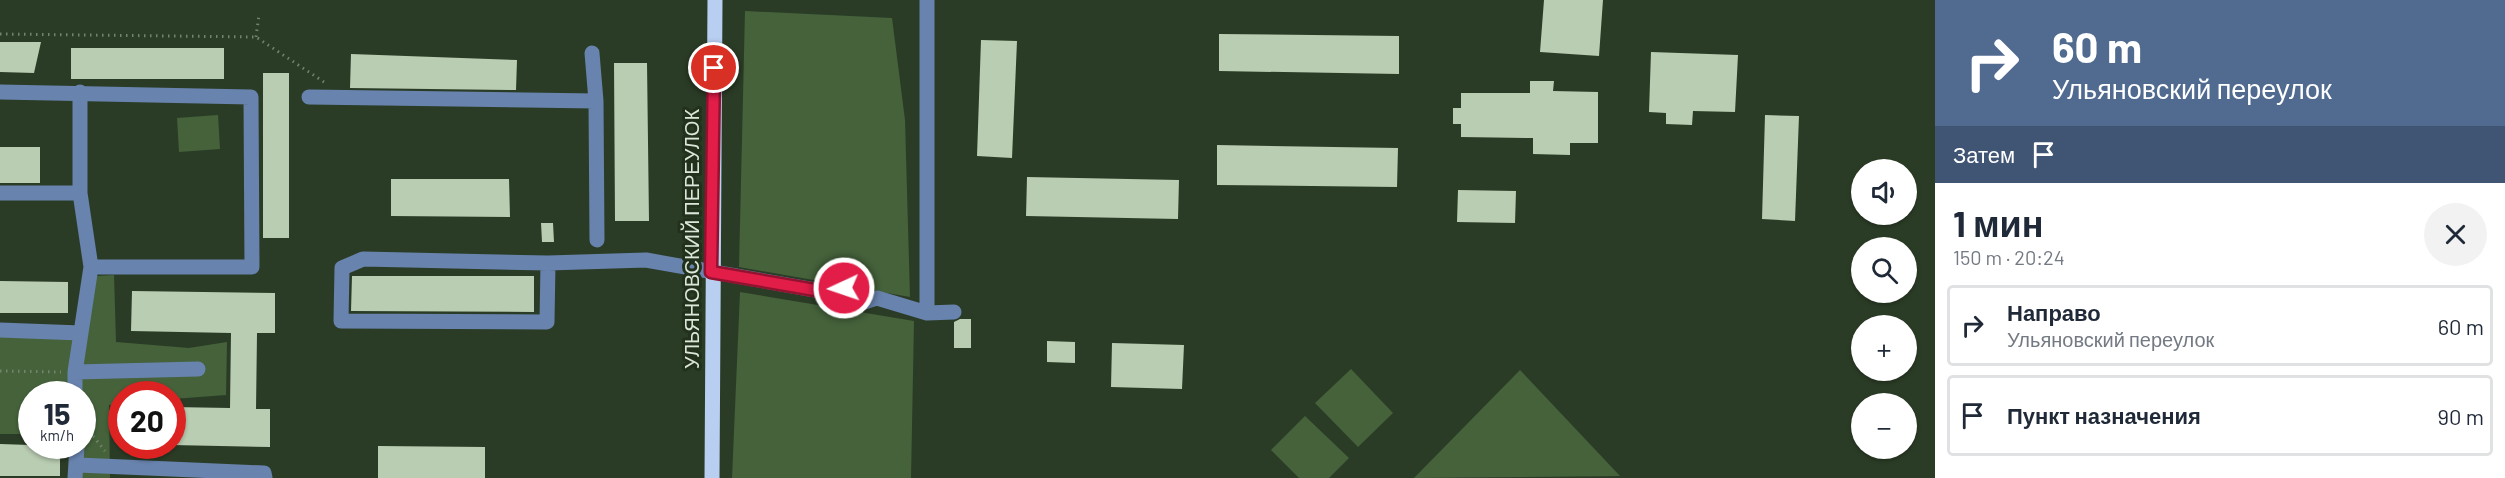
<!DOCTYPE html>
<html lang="ru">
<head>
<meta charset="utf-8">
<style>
	:root { --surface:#fff; --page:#f2f2f3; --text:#1f2937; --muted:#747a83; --line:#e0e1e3 }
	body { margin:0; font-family:Barlow,sans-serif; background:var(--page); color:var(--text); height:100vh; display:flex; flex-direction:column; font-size:22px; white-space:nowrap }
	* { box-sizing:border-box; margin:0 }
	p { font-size:20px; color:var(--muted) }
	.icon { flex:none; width:33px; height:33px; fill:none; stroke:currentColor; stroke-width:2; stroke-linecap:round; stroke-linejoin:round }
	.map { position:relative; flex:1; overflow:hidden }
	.details { display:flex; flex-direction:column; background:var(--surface); width:570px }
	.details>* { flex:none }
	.guide { background:#506a90; color:#fff; overflow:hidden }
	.fabs { position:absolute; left:1851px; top:159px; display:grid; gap:12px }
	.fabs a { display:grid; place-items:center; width:66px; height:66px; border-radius:50%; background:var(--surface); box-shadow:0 2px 4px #0004; font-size:30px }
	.speed { position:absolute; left:18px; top:381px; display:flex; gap:12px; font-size:30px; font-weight:700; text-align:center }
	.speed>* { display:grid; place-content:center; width:78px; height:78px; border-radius:50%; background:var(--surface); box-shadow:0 2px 4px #0004; line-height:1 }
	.speed small { font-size:15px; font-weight:400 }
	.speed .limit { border:9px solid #d22; background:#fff; color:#111 }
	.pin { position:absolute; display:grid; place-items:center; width:51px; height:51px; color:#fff; margin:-26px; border:3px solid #fff; border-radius:50%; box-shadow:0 2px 6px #0007 }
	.me { position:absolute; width:66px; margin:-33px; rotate:267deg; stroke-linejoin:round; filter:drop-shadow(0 0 4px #0008) }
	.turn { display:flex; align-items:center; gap:21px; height:126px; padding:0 18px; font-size:27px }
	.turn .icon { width:78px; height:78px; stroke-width:2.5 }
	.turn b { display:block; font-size:42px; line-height:51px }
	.then { display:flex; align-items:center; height:57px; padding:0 18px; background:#0003; gap:12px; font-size:22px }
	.round { display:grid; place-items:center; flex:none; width:63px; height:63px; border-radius:32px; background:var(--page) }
	.headline { display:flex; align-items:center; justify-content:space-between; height:102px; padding:0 18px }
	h1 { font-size:36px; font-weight:700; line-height:45px }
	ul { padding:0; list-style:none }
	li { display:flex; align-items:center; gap:18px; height:81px; margin:0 12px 9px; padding:0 6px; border:3px solid var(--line); border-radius:6px }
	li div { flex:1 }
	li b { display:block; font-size:22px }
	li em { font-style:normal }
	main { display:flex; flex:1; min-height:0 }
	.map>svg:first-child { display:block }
	.green { fill:#45623b }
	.building { fill:#b9cdb2 }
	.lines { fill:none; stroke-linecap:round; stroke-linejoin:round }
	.path { stroke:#748370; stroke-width:3; stroke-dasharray:1.5 4.5; stroke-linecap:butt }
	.minor { stroke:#6883ae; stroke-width:15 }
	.major { stroke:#b9cff2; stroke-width:15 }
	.route-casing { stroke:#92132f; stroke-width:15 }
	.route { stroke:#e11d48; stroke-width:10 }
	.labels { text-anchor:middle; stroke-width:6; stroke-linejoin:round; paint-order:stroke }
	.street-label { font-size:20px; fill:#dce7d9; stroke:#21311c }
</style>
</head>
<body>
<main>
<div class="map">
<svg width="1935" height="478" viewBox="0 0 1935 478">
	<rect width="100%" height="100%" fill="#2b3c26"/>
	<path class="green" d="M745 11 892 18 905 120 910 297 739 267Z
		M218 115 220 149 179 152 177 118Z
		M114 275 116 342 189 348 227 342 226 395 173 399 172 394H122L121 404 109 405 110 478H81L65 446H82V394H32L31 434H0V332L71 336 97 276Z
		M740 292 914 321 911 478H732Z
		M1351 369 1393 413 1358 447 1315 403Z
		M1520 370 1620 476 1414 478Z
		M1305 416 1349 458 1329 478H1299L1271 450Z"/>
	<path class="building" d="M1544 0H1603L1599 56 1540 52Z
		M1219 34 1399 36V74L1219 71Z
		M981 40 1017 41 1012 158 977 156Z
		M0 42H41L34 73 0 72Z
		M71 48H224V79H71Z
		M1651 52 1738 55 1735 112 1693 111 1692 125 1666 124V113L1649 112Z
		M351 54 517 60 516 90 350 88Z
		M614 63H647L649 221H615Z
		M263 73H289V238H263Z
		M1530 81H1554L1553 91 1598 92V143H1570V155L1533 154V138L1461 137V124H1453V108H1461V93H1530Z
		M1765 115 1799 116 1795 221 1762 219Z
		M1217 145 1398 148 1397 187 1217 185Z
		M0 147H40V183H0Z
		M1027 177 1179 180 1178 219 1026 216Z
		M391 179H509L510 217 391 216Z
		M1458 190 1516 191 1515 223 1457 222Z
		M541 223H553L554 242H542Z
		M352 276H534V312L351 311Z
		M0 281 68 282V313H0Z
		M132 291 275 293V333H257L256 409H270V447L172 445V407L230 408 231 333 131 331Z
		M960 319H971V348H954V322Z
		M1047 341 1075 342V363L1047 362Z
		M1112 343 1184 345 1182 389 1111 387Z
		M0 444 60 446V476H0Z
		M378 446 485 447V478H378Z"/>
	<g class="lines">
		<path class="path" d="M0 34 256 37 324 82
			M256 37 259 15
			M0 371 61 372
			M82 422 105 451"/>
		<path class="minor" d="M592 53 596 101 597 240
			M0 92 251 97 252 267H91L75 372V394
			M80 92V193L91 267
			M309 97 596 101
			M0 193H80
			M548 263 363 259 342 268 341 321 547 322 548 263 646 260 832 293 847 287 859 304 877 298 927 313 954 312
			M927 313V0
			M0 330 81 333
			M75 372 198 369
			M78 465 264 473 265 478
			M75 478 77 446"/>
		<path class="major" d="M712 478 715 0"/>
	</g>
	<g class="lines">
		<defs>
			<path id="route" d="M714 68 711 272 832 293 844 288"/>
		</defs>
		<use href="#route" class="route-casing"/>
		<use href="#route" class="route"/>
	</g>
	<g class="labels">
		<g class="street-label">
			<text transform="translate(692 239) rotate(-90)" y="7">УЛЬЯНОВСКИЙ ПЕРЕУЛОК</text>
		</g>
	</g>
</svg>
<div class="fabs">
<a><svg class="icon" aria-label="sound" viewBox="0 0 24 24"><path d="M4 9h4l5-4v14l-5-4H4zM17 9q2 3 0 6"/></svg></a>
<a><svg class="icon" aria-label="search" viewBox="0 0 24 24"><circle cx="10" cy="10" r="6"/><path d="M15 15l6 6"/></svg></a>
<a>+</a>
<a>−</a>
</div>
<div class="speed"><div>15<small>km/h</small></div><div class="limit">20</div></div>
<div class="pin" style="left:714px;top:68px;background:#d93025"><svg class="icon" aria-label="arrive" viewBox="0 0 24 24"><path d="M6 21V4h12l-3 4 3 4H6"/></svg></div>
<svg class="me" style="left:844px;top:288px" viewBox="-20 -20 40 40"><circle r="17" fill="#e11d48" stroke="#fff" stroke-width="3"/><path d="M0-11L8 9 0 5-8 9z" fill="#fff"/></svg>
</div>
<section class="details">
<div class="guide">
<div class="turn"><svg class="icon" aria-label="right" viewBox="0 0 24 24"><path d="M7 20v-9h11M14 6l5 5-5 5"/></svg><div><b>60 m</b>Ульяновский переулок</div></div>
<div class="then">Затем<svg class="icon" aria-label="arrive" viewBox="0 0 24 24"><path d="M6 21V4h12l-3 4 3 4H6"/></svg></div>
</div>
<div class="headline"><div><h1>1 мин</h1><p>150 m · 20:24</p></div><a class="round"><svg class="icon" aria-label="close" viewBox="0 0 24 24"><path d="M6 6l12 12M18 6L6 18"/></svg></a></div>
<ul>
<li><svg class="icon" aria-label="right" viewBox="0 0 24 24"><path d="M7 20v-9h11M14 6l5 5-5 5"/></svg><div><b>Направо</b><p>Ульяновский переулок</p></div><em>60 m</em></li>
<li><svg class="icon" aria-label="arrive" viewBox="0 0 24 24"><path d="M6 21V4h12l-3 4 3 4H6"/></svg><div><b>Пункт назначения</b></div><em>90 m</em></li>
</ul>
</section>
</main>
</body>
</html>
